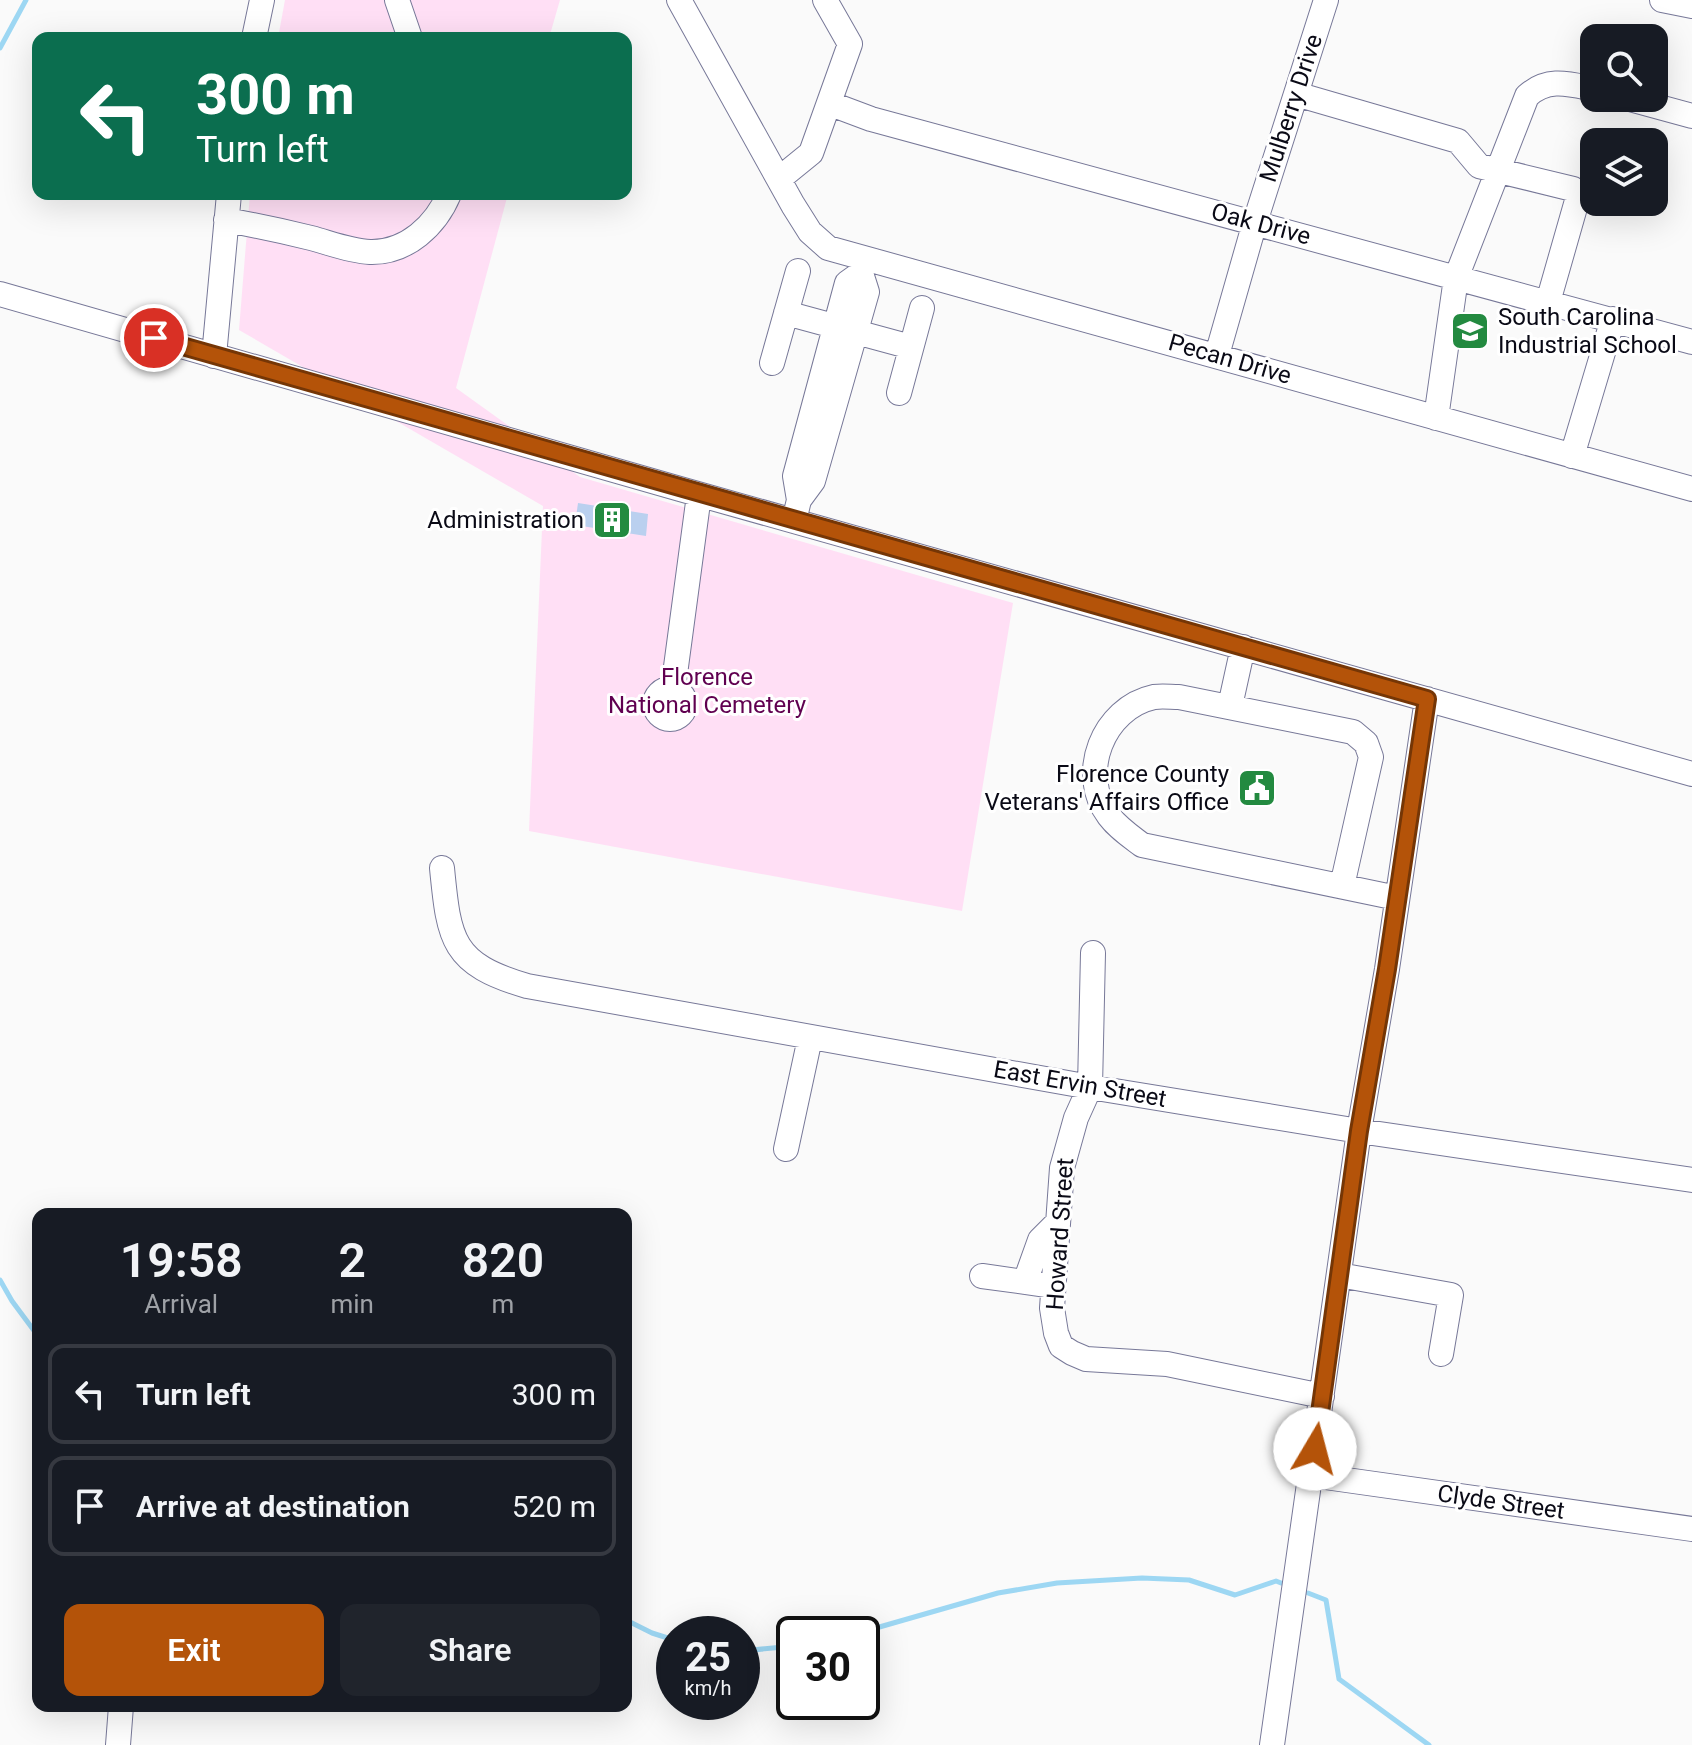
<!DOCTYPE html>
<html lang="en">
<head>
<meta charset="utf-8">
<style>
	:root { --surface:#171b24; --page:#20242c; --text:#f1f3f6; --muted:#9ea1a6; --line:#363941; --accent:#b45309 }
	body { margin:0; font-family:Roboto,sans-serif; background:var(--page); color:var(--text); height:100vh; display:flex; flex-direction:column; font-size:30px; white-space:nowrap }
	* { box-sizing:border-box; margin:0 }
	p { font-size:26px; color:var(--muted) }
	.icon { flex:none; width:44px; height:44px; fill:none; stroke:currentColor; stroke-width:2; stroke-linecap:round; stroke-linejoin:round }
	.map { position:relative; flex:1; overflow:hidden }
	.side { position:absolute; left:32px; top:1208px; width:600px; height:504px; display:flex; flex-direction:column; background:var(--surface); border-radius:16px; box-shadow:0 8px 32px #0002 }
	.side>* { flex:none }
	.hud { position:absolute; left:32px; top:32px; width:600px; height:168px; border-radius:16px; box-shadow:0 8px 32px #0002; background:#0b6e4f; color:#fff; overflow:hidden }
	.fabs { position:absolute; left:1580px; top:24px; display:grid; gap:16px }
	.fabs a { display:grid; place-items:center; width:88px; height:88px; border-radius:16px; background:var(--surface); box-shadow:0 8px 32px #0002; font-size:40px }
	.speed { position:absolute; left:656px; top:1616px; display:flex; gap:16px; font-size:40px; font-weight:700; text-align:center }
	.speed>* { display:grid; place-content:center; width:104px; height:104px; border-radius:50%; background:var(--surface); box-shadow:0 8px 32px #0002; line-height:1 }
	.speed small { font-size:20px; font-weight:400 }
	.speed .limit { border:4px solid #111; border-radius:12px; background:#fff; color:#111 }
	.pin { position:absolute; display:grid; place-items:center; width:68px; height:68px; color:#fff; margin:-34px; border:4px solid #fff; border-radius:50%; box-shadow:0 2px 8px #0007 }
	.me { position:absolute; width:88px; margin:-44px; rotate:8deg; stroke-linejoin:round; filter:drop-shadow(0 0 6px #0008) }
	.turn { display:flex; align-items:center; gap:28px; height:168px; padding:0 32px; font-size:36px }
	.turn .icon { width:104px; height:104px; stroke-width:2.5 }
	.turn b { display:block; font-size:56px; line-height:68px }
	.eta { display:flex; justify-content:space-evenly; align-items:center; height:136px; text-align:center }
	.eta b { font-size:48px; font-weight:600; line-height:56px }
	.cta { display:flex; gap:16px; margin-top:auto; padding:16px 32px }
	.cta a { flex:1; height:92px; border-radius:16px; background:var(--accent); color:#fff; font-size:32px; font-weight:600; line-height:92px; text-align:center }
	.cta a+a { background:var(--page); color:var(--text) }
	ul { padding:0; list-style:none }
	li { display:flex; align-items:center; gap:24px; height:100px; margin:0 16px 12px; padding:0 16px; border:4px solid var(--line); border-radius:16px }
	li div { flex:1 }
	li b { display:block; font-size:30px }
	li em { font-style:normal }
	.map>svg:first-child { display:block }
	.green { fill:#ffdff5 }
	.lines { fill:none; stroke-linecap:round; stroke-linejoin:round }
	.stream { stroke:#9dd7f3; stroke-width:5 }
	.building { fill:#bad0ef }
	.minor-casing { stroke:#777898; stroke-width:26 }
	.minor { stroke:#fff; stroke-width:24 }
	.route-casing { stroke:#753606; stroke-width:20 }
	.route { stroke:#b45309; stroke-width:14 }
	.labels { text-anchor:middle; stroke-width:6; stroke-linejoin:round; paint-order:stroke }
	.street-label { font-size:24px; fill:#0a0a16; stroke:#fff }
	.poi-label { font-size:24px; fill:#0a0a16; stroke:#fff; text-anchor:end }
	.park-label { font-size:24px; fill:#600050; stroke:#fff }
</style>
</head>
<body>
<div class="map">
<svg width="1692" height="1745" viewBox="0 0 1692 1745">
	<rect width="100%" height="100%" fill="#fafafa"/>
	<path class="green" d="M285 0H560L549 38H278Z
		M250 194H508L456 388 580 477 1013 603 962 911 529 831 543 506 239 330Z"/>
	<g class="lines">
		<path class="stream" d="M0 48 26 0
			M0 1280 12 1301 38 1336
			M1308 1593 1326 1600 1339 1679 1429 1745
			M626 1620 652 1633 674 1640
			M855 1634 998 1593 1057 1583 1142 1578 1189 1580 1235 1595 1276 1581 1281 1583
			M742 1651 794 1646"/>
	</g>
	<path class="building" d="M578 503 648 514 646 536 575 525Z"/>
	<g class="lines">
		<defs>
			<path id="minor" d="M397 0 410 38
				M679 0 793 205 810 232 828 248 1692 489
				M1662 0 1692 6
				M254 38 262 0
				M1296 94 1458 141 1479 166 1573 189 1578 197 1548 302
				M1626 98 1692 116
				M831 104 871 119 1692 342
				M779 179 811 153 850 44 825 0
				M226 220C254 225 283 231 311 238 330 243 350 251 370 252 407 253 436 225 449 194
				M0 294 680 489 1692 774
				M786 313 911 347
				M1217 355 1255 222 1326 0
				M214 356 229 194
				M772 363 798 271
				M899 393 922 308
				M1436 418 1456 278 1527 96C1548 77 1569 84 1594 89
				M1572 456 1613 319
				M799 500 813 481 867 292 861 273 864 260
				M794 521 799 500 795 476 847 283 861 273
				M673 689 699 495
				M655 704a15 15 0 1 1 30 0a15 15 0 1 1-30 0Z
				M1230 706 1243 647
				M442 868C449 941 452 964 527 986L1090 1087 1359 1131 1692 1180
				M1342 886 1371 757 1366 743 1353 732 1179 697C1171 697 1162 696 1154 697 1103 708 1077 774 1109 816 1118 828 1130 836 1142 845L1397 898
				M1093 953 1090 1087 1076 1118 1062 1168 1052 1308 1056 1333 1061 1346 1072 1353 1086 1359 1167 1364 1322 1396
				M786 1149 810 1038
				M1339 1275 1451 1295 1441 1354
				M982 1276 1054 1286
				M1025 1282 1040 1240 1058 1222
				M1311 1475 1692 1529
				M118 1745 121 1706
				M1272 1745 1359 1131 1387 969 1427 699"/>
		</defs>
		<use href="#minor" class="minor-casing"/>
		<use href="#minor" class="minor"/>
	</g>
	<g class="lines">
		<defs>
			<path id="route" d="M154 338 1427 699 1387 969 1359 1131 1315 1449"/>
		</defs>
		<use href="#route" class="route-casing"/>
		<use href="#route" class="route"/>
	</g>
	<defs>
		<symbol id="school-square" viewBox="-11 -11 22 22"><rect x="-9" y="-9" width="18" height="18" rx="4" fill="#238a40" stroke="#fff"/><path d="M0-5L7-2L0 1L-7-2ZM-4 1L0 2.5L4 1V4Q0 6-4 4Z" fill="#fff"/></symbol>
		<symbol id="building-square" viewBox="-11 -11 22 22"><rect x="-9" y="-9" width="18" height="18" rx="4" fill="#238a40" stroke="#fff"/><path d="M-4-6H4V6H1V3H-1V6H-4ZM-2.5-4.3h1.7v1.8h-1.7ZM.8-4.3h1.7v1.8H.8ZM-2.5-1h1.7V.8h-1.7ZM.8-1h1.7V.8H.8Z" fill="#fff"/></symbol>
		<symbol id="civic-square" viewBox="-11 -11 22 22"><rect x="-9" y="-9" width="18" height="18" rx="4" fill="#238a40" stroke="#fff"/><path d="M-.6-6.5H3V-4.5H.6V-3L4-1V1h2V6H-6V1h2V-1L-.6-3ZM-1.2 2.5V6h2.4V2.5Z" fill="#fff"/></symbol>
	</defs>
	<g fill-rule="evenodd">
		<use href="#school-square" x="1448" y="309" width="44" height="44"/>
		<use href="#building-square" x="590" y="498" width="44" height="44"/>
		<use href="#civic-square" x="1235" y="766" width="44" height="44"/>
	</g>
	<g class="labels">
		<g class="street-label">
			<text transform="translate(1291 108) rotate(-72)" y="8">Mulberry Drive</text>
			<text transform="translate(1261 224) rotate(15)" y="8">Oak Drive</text>
			<text transform="translate(1230 359) rotate(16)" y="8">Pecan Drive</text>
			<text transform="translate(1080 1084) rotate(10)" y="8">East Ervin Street</text>
			<text transform="translate(1060 1234) rotate(-86)" y="8">Howard Street</text>
			<text transform="translate(1501 1502) rotate(8)" y="8">Clyde Street</text>
		</g>
		<g class="poi-label">
			<text x="1498" y="325" text-anchor="start">South Carolina<tspan x="1498" dy="28">Industrial School</tspan></text>
			<text x="584" y="528">Administration</text>
			<text x="1229" y="782">Florence County<tspan x="1229" dy="28">Veterans' Affairs Office</tspan></text>
		</g>
		<g class="park-label">
			<text x="707" y="685">Florence<tspan x="707" dy="28">National Cemetery</tspan></text>
		</g>
	</g>
</svg>
<div class="fabs">
<a><svg class="icon" aria-label="search" viewBox="0 0 24 24"><circle cx="10" cy="10" r="6"/><path d="M15 15l6 6"/></svg></a>
<a><svg class="icon" aria-label="layers" viewBox="0 0 24 24"><path d="M12 4l9 5-9 5-9-5zM3 14l9 5 9-5"/></svg></a>
</div>
<div class="speed"><div>25<small>km/h</small></div><div class="limit">30</div></div>
<div class="pin" style="left:154px;top:338px;background:#d93025"><svg class="icon" aria-label="arrive" viewBox="0 0 24 24"><path d="M6 21V4h12l-3 4 3 4H6"/></svg></div>
<svg class="me" style="left:1315px;top:1449px" viewBox="-20 -20 40 40"><circle r="19" fill="#fff"/><path d="M0-13L10 11 0 6-10 11z" fill="#b45309"/></svg>
<div class="hud">
<div class="turn"><svg class="icon" aria-label="left" viewBox="0 0 24 24"><path d="M17 20v-9H6M10 6l-5 5 5 5"/></svg><div><b>300 m</b>Turn left</div></div>
</div>
<section class="side">
<div class="eta">
<div><b>19:58</b><p>Arrival</p></div>
<div><b>2</b><p>min</p></div>
<div><b>820</b><p>m</p></div>
</div>
<ul>
<li><svg class="icon" aria-label="left" viewBox="0 0 24 24"><path d="M17 20v-9H6M10 6l-5 5 5 5"/></svg><div><b>Turn left</b></div><em>300 m</em></li>
<li><svg class="icon" aria-label="arrive" viewBox="0 0 24 24"><path d="M6 21V4h12l-3 4 3 4H6"/></svg><div><b>Arrive at destination</b></div><em>520 m</em></li>
</ul>
<div class="cta"><a>Exit</a><a>Share</a></div>
</section>
</div>
</body>
</html>
